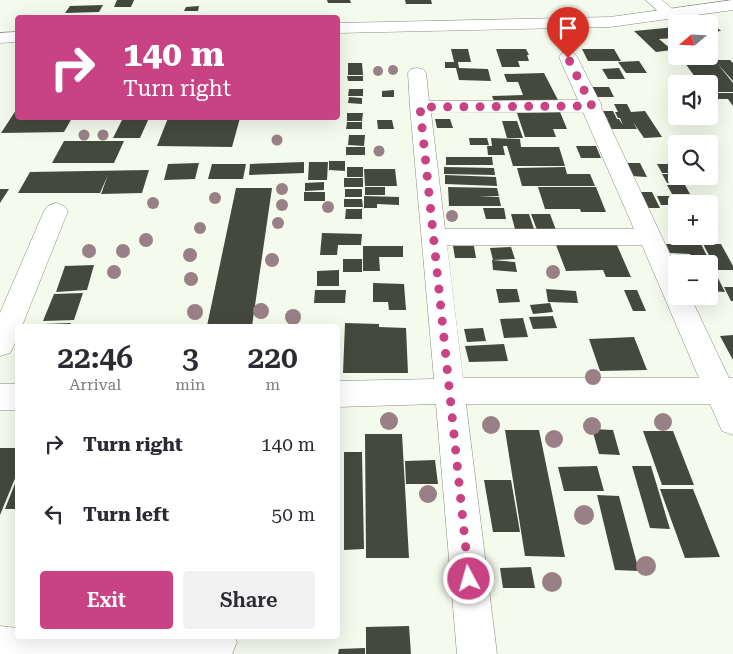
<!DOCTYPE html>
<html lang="en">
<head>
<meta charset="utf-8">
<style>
	:root { --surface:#fff; --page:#f2f2f3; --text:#2b2b33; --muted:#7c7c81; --accent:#c94283 }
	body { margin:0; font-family:"Roboto Serif",serif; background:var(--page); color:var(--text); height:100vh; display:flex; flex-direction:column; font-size:19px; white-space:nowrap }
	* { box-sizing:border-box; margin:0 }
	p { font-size:16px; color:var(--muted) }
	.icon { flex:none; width:28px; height:28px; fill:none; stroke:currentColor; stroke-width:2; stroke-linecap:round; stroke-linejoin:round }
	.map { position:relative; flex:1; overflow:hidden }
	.sheet { position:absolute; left:15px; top:324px; width:325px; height:315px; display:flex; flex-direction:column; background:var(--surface); border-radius:5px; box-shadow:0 5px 20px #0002 }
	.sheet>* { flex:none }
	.guide { position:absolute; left:15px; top:15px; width:325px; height:105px; border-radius:5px; box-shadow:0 5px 20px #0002; background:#c94283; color:#fff; overflow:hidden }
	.needle { width:32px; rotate:251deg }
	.fabs { position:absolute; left:668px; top:15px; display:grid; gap:10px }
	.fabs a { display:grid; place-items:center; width:50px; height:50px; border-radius:5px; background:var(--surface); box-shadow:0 5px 20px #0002; font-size:25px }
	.pin { position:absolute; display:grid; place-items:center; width:42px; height:42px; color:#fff; margin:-51px -21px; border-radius:50% 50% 50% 0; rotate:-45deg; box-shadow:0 0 5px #0007 }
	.pin .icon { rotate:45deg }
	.me { position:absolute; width:55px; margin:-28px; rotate:354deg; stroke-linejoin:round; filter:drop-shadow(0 0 4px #0008) }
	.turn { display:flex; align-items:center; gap:18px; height:105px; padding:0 25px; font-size:22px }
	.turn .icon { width:65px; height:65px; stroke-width:2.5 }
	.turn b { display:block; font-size:35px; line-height:42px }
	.eta { display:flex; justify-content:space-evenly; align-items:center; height:85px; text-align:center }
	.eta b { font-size:30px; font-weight:600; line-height:35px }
	.action { display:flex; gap:10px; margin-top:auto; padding:10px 25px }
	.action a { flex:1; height:58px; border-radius:5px; background:var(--accent); color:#fff; font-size:20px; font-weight:600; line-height:58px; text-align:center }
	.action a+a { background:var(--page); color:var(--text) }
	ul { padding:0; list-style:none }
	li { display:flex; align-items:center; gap:15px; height:70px; padding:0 25px }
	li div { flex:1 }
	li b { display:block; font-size:19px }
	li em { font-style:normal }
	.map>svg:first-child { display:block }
	.building { fill:#44483d }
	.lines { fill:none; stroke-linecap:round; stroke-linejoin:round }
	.minor-casing { stroke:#878c80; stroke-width:1 }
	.secondary-casing { stroke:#878c80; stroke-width:1 }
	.minor { fill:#fff; fill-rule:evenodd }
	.secondary { fill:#fff; fill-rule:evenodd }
	.tree { fill:#998086 }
	.route { stroke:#c94283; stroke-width:9; stroke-dasharray:0 16.2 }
</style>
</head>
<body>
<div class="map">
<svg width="733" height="654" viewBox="0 0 733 654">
	<rect width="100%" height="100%" fill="#f4faec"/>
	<path class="building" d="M117 0H134L131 7H114Z
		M327 0H350L351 3H328Z
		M405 0H431L432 4H406Z
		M103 5 99 12 65 13 70 6Z
		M199 6 198 11H184L186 7Z
		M709 23H712L721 31 709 32Z
		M676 27V38L659 39 672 50 656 52 634 31Z
		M451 49H468L471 62H458L459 68 488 69 491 81 459 80 456 68H445V62H454Z
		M496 49H526L529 55H527L529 61H518L520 67H502Z
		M582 49H614L621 61H588Z
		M709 52 715 60H730L733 63V81L717 63 733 83V92H709V84H700L680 56H709Z
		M639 61 647 73H626L618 62Z
		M348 63H362L363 75H348Z
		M619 68 625 79H608L602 69Z
		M544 73 559 102 495 104 492 96 523 95 518 82H507L504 74Z
		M347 76H363V81H348Z
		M590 87H609L614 97H594Z
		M349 89H363V96H348Z
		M394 90V97H382V91Z
		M713 93H733V106L728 99H717Z
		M349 97 362 98V104L348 103Z
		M614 104H627L631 112 645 111 662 137 644 138 633 122 637 129H609L604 119 609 118H604L601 111H613L617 119H619L623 125 620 118H618L615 112H618Z
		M18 107V118H72L64 132 1 133Z
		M560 112 567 129H553L556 137H525L517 113Z
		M347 113H363L362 121H347Z
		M123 118H149L140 138H113Z
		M168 118H240L232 147 157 146Z
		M435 119H450L453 128H437Z
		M377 120H392L394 129H378Z
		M502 121H517L523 138H507Z
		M347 122H362V129H346Z
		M349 135H365L364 146 348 145Z
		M469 138H487L489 145H470Z
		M491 138 520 139 521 147H559L565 166H513L507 146H503L505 155H488L487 146H492Z
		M64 141H124L114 163H52Z
		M576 146H596L601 158H581Z
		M346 147H365V155H346Z
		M446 157H492L493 165H446Z
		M329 161H345V171L329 170Z
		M304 162V173L249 175 250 164Z
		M309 162H328L327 180H308Z
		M199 163 195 179 164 180 168 164Z
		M626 163H640L647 177 631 176Z
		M212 164H246L243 179H208Z
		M657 164H673L676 173H662Z
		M347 167H363V177H347Z
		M444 167 494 168 495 175 444 174Z
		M565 167 567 174H590L595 186H522L517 168Z
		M364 169H395L397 186H365Z
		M149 170 142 193 101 194 108 175 100 193H18L30 172Z
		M662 174H676V176H681L685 183H667Z
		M445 175 496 177 497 186 445 184Z
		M344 178H363V187H344Z
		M324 182V190L305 191V183Z
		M667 185H685L690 194H672Z
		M365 187H385V195H365Z
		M448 187 497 188 499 196 478 197H499L501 206H449Z
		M538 187H596L606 212H581L580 209H545Z
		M236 188H272L252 326H207Z
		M0 189H9L0 203Z
		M345 189H362V197H345Z
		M304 192H325V201H304Z
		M639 192H652L660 208H647Z
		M692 195 697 204H679L674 196Z
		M364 196 399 197V205L377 204V208H364Z
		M657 196H674L676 205H661Z
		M344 199H362L363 207H344Z
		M483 208H504L506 219H486Z
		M346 209H362V219H345Z
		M511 214H529L534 229H515Z
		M531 214H550L556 230H537Z
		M709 231H711L717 243 698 242 695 236H709Z
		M322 233 362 234 361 245H338L337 255H320Z
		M616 243 631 277H606L603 270 566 271 556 245Z
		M666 244H701L725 292 709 291V264H695L690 254 670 253Z
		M703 244H721L733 266V270H717Z
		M363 246H403V257H379L380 271H363Z
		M453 246H474L476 258H455Z
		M511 247 515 259 493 260 490 248Z
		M343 259H362V272H343Z
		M492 260 515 262 517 272 493 270Z
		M94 265 87 290 56 292 65 266Z
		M339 270V286H317V271Z
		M373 283 404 284 406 310H389L388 302H373Z
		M724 287H733V301H731Z
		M496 289H517L520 302 499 303Z
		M546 289 576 291 578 303 548 302Z
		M315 290H346L345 303H314Z
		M624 290H637L646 311H633Z
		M83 293 74 320 43 321 54 294Z
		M550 303 553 312 533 314 530 305Z
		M553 316 557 328 533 329 529 317Z
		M523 318 528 337 504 338 500 319Z
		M71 323 70 326H43L44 324Z
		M345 323 379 324V327L406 328 408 373H343Z
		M483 328 486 341 467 342 464 329Z
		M733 335V360L720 336Z
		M634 337 647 370 600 371 589 339Z
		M504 344 508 361 469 362 465 346Z
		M592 429 613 430 620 455 599 454Z
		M505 430H539L565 557 525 556Z
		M643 431H673L694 485H662Z
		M365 434H402L409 558H366Z
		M0 448H18V471L0 515Z
		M344 452H362L364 549 344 550Z
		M435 460 438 484H406L405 461Z
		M597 466 604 491H564L558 467Z
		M632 466H651L670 529 650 528Z
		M484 480H511L520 532H493Z
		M16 481H18V509H5Z
		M660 489H693L720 557 685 558Z
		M597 495 619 496 639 571 615 570Z
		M531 567 535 588H503L500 568Z
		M409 626 411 654H366V627Z
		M365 648V654H338L339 649Z"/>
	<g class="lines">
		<defs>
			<path id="minor" d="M646 0H662L679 15 677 18H665Z
				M568 52 574 53 577 57 602 106 601 107 676 267V296H690L729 378H733V435L722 431 710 404H466L497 654H457L436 404 338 407V381L434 379 410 107 408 73 411 69 417 68 423 69 426 73 429 101 578 100 559 57 562 53ZM583 112 634 229H445L431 113ZM447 245H642L699 378H463Z
				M56 203 64 206 68 211 22 326H18C18 337 15 344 10 353L0 356V313L44 211 48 206Z
				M0 384H18V410H0Z
				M0 626 18 628V636H234L237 642 232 654H0Z"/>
			<path id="secondary" d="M733 0V10L610 27 338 33V23L610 17Z
				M18 32V42L0 43V33Z"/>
		</defs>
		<use href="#minor" class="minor-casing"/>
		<use href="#secondary" class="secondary-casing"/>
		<use href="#minor" class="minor"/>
		<use href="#secondary" class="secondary"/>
	</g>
	<g class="tree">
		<circle cx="393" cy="70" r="5"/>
		<circle cx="378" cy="71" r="5"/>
		<circle cx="84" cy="135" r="5.5"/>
		<circle cx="103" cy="135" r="5.5"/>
		<circle cx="277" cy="140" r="5.5"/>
		<circle cx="379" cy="151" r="5.5"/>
		<circle cx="282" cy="189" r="6"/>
		<circle cx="215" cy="198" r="6"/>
		<circle cx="153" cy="203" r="6"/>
		<circle cx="282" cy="205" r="6"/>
		<circle cx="328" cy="207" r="6"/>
		<circle cx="452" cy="216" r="6"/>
		<circle cx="278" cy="223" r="6"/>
		<circle cx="200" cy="228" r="6"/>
		<circle cx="146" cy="240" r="7"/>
		<circle cx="89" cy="251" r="7"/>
		<circle cx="123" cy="251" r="7"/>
		<circle cx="190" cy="255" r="7"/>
		<circle cx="272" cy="260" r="7"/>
		<circle cx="114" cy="272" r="7"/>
		<circle cx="553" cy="272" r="7"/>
		<circle cx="191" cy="279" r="7"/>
		<circle cx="261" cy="311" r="8"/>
		<circle cx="195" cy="312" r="8"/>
		<circle cx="293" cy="317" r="8"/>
		<circle cx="593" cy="377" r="8"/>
		<circle cx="389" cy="421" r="9"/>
		<circle cx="663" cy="422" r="9"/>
		<circle cx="491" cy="425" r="9"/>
		<circle cx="592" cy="426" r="9"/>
		<circle cx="554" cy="439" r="9"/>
		<circle cx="428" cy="494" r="9"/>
		<circle cx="584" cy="515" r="10"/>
		<circle cx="646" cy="566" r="10"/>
		<circle cx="552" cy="582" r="10"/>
	</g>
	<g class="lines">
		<path class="route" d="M469 579 420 107 592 106 568 58"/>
	</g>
</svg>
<div class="fabs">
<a><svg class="needle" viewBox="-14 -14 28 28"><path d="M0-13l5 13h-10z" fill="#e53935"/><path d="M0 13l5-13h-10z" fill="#7c7c81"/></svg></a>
<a><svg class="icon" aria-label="sound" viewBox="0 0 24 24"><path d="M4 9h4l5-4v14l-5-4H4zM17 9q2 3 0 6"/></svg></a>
<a><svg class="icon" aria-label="search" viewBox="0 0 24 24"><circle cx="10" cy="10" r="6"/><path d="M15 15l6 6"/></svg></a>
<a>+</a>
<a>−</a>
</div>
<div class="pin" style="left:568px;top:58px;background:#d93025"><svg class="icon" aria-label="arrive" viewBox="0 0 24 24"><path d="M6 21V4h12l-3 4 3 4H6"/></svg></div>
<svg class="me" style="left:469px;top:579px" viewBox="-20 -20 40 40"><circle r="17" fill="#c94283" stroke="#fff" stroke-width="3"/><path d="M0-11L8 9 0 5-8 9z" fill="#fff"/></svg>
<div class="guide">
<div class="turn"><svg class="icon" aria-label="right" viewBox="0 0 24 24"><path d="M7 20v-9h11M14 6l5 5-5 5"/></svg><div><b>140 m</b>Turn right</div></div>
</div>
<section class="sheet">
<div class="eta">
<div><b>22:46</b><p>Arrival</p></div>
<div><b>3</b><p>min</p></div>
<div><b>220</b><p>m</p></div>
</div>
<ul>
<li><svg class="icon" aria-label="right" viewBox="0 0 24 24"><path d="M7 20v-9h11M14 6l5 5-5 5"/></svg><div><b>Turn right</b></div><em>140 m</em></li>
<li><svg class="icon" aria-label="left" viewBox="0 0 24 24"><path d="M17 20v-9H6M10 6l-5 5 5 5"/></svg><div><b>Turn left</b></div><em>50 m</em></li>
</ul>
<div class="action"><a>Exit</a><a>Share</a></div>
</section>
</div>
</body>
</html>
